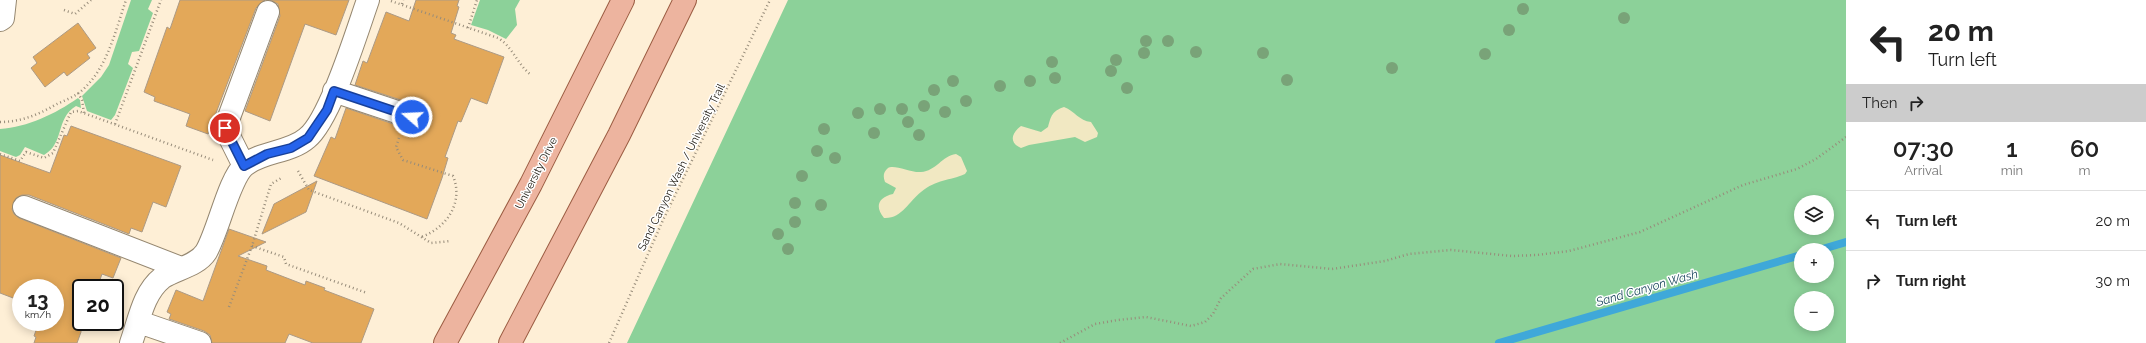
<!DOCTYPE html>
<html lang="en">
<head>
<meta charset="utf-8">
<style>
	:root { --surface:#fff; --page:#f2f2f2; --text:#222; --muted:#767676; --line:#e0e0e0 }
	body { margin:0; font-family:Raleway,sans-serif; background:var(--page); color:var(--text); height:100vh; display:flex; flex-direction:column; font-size:15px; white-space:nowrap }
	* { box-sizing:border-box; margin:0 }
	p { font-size:13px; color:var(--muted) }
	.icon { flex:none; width:22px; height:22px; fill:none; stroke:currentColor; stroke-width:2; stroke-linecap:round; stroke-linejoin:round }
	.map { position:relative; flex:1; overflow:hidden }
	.details { display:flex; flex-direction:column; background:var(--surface); width:300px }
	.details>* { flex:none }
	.guide { background:#fff; color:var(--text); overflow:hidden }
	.buttons { position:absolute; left:1794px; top:195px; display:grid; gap:8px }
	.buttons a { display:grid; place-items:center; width:40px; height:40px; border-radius:50%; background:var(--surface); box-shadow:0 2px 10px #0003; font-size:20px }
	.speed { position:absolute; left:12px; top:279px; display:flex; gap:8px; font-size:20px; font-weight:700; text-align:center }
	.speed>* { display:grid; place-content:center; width:52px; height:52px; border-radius:50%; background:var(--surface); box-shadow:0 2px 10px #0003; line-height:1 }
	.speed small { font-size:10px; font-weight:400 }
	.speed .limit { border:2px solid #111; border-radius:6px; background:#fff; color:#111 }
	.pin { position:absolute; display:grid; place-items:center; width:34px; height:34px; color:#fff; margin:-17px; border:2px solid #fff; border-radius:50%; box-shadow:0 1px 4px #0007 }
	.me { position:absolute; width:44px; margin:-22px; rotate:289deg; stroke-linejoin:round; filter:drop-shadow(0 0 3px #0008) }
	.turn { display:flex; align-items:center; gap:14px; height:84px; padding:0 16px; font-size:18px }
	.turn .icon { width:52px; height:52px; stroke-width:2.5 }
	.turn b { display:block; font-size:28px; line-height:34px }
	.then { display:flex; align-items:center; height:38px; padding:0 16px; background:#0003; gap:8px; font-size:15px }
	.eta { display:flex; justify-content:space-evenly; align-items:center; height:68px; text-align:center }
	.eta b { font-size:24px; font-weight:600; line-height:28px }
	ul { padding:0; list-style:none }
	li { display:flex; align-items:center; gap:12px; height:60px; padding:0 16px; border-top:1px solid var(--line) }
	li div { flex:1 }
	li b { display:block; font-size:15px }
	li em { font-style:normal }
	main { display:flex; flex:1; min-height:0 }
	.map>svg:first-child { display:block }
	.green { fill:#8cd199; fill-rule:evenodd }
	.sand { fill:#f1e8c2 }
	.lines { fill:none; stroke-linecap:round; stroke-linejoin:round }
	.stream { stroke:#3fa8d9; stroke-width:8 }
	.building { fill:#e3a859; stroke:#ac9a85 }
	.minor-casing { stroke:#958770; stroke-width:24 }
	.major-casing { stroke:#9b5c42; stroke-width:24 }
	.path { stroke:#978c7a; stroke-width:2.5; stroke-dasharray:1 3; stroke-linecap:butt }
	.minor { stroke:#fff; stroke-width:22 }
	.major { stroke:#edb49f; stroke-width:22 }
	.tree { fill:#79a378 }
	.route-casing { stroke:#184099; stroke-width:10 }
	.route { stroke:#2563eb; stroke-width:7 }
	.labels { text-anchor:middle; stroke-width:3; stroke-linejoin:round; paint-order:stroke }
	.street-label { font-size:11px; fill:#1a150c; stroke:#fff }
	.water-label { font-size:12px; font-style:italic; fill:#224d62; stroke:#fff }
</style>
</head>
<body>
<main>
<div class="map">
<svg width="1846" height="343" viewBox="0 0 1846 343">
	<rect width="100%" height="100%" fill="#feefd6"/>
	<path class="green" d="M131 0H152L148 9 153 13 139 51 132 52 128 64 133 68 115 115 111 120 87 111 82 96 101 77 109 65Z
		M480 0H520L515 9 517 25 506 39 488 30 471 25Z
		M788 0H1846V343H627ZM1801 202H1827V228H1801ZM1801 250H1827V276H1801ZM1801 298H1827V324H1801Z
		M78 98 80 100 81 108 76 106C55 119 65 143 44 155L25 147 20 155 16 157 0 151V129C28 127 55 114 78 98Z"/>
	<path class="sand" d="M1064 107C1075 111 1079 121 1091 122L1098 133 1097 137 1085 142 1075 137 1029 145 1021 148C1009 143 1011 133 1021 126L1041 132 1048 127C1051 116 1052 111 1064 107Z
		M956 154 961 157 967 171 965 174C949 181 937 179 921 192 909 201 902 219 884 218 874 206 879 197 893 194L896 188 885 182C883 177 883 172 888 168 894 164 911 173 921 172 936 171 942 156 956 154Z"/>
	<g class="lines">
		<path class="stream" d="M1819 250 1846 242
			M1499 343 1801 255"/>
	</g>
	<path class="building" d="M180 0H265L256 8 208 134 186 126 190 114 154 101 155 97 144 92 167 27 170 29Z
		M270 0H349L336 35 305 24 270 121 245 111 280 16 278 4Z
		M416 0H459L457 6 459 7 451 33 456 35 454 39 504 57 487 104 471 98 461 122 458 121 445 157 448 158 442 178 427 219 314 176 331 137 335 139 346 108 408 129H415L424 121V114L416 105 355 85 363 61 367 63 386 12 409 21Z
		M78 23 96 48 87 54 90 58 67 76 64 72 45 87 31 68 37 63 33 57Z
		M71 126 181 166 166 207 153 202 142 232 131 228 129 234 29 195H22L16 198 12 209 14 214 19 218 121 258 113 278 102 274 97 288H81V332L77 343H34L36 337 34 336 39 322H55V288H21V301L0 293V155L50 173 64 135 67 136Z
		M317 181 306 212 262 234 274 204Z
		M229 229 266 242 238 256 267 266 266 270 305 285 306 281 325 288 324 290 374 309 361 343H313L289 334 285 343H212L210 335 204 331 169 319 171 314 167 312 176 290 203 301Z"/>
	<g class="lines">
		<defs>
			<path id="minor" d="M0 20 3 18 5 0
				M334 91 412 117
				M244 166 225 128 268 12
				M24 207 181 268
				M139 322 200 343
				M131 343C139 321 143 293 162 278 175 269 197 266 206 252 218 232 229 179 244 166 261 151 290 153 307 138 330 120 357 31 368 0"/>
			<path id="major" d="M445 343 531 184 623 0
				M510 343 619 135 685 0"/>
		</defs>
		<use href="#minor" class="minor-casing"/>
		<use href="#major" class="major-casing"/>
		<path class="path" d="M391 1 498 38C513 47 517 64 531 75
			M402 4 403 0
			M64 10 75 14 91 0
			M468 28 477 0
			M78 93 82 100 84 113
			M0 122C20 122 38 115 55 105 63 101 72 98 80 92 107 70 115 32 126 0
			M115 124 161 0
			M399 138 396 147 403 160 453 176C464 202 447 228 421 237
			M0 154 20 161 26 152 44 158 53 153 71 112 78 111 213 160
			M298 171 309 190 399 223 431 243 451 241
			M252 246 284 257 286 264 367 293
			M229 307 252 246 271 184 283 177
			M609 343 663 220 770 0
			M1060 343 1095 324 1118 320 1146 317 1191 326 1205 322 1213 314 1221 298 1253 269 1280 264 1332 269 1385 261 1409 254 1451 250 1512 256 1537 255 1569 251 1640 232 1743 185 1797 169 1816 159 1846 137"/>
		<use href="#minor" class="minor"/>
		<use href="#major" class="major"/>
	</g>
	<g class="tree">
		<circle cx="1523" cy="9" r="6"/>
		<circle cx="1624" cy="18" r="6"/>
		<circle cx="1509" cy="30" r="6"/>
		<circle cx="1146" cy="41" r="6"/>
		<circle cx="1168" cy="41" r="6"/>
		<circle cx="1196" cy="52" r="6"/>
		<circle cx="1144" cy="53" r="6"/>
		<circle cx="1263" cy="53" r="6"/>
		<circle cx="1485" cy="54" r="6"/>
		<circle cx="1116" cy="60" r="6"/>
		<circle cx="1052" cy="62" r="6"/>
		<circle cx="1392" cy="68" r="6"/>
		<circle cx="1111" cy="71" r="6"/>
		<circle cx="1055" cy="78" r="6"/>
		<circle cx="1287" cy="80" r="6"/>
		<circle cx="953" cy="81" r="6"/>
		<circle cx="1030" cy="81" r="6"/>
		<circle cx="1000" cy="86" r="6"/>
		<circle cx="1127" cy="88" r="6"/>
		<circle cx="934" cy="90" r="6"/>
		<circle cx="966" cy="101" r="6"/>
		<circle cx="924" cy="106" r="6"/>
		<circle cx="880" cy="109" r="6"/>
		<circle cx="902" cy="109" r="6"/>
		<circle cx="945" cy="112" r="6"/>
		<circle cx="858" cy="113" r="6"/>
		<circle cx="908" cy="122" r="6"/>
		<circle cx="824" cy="129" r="6"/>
		<circle cx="874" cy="133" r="6"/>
		<circle cx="919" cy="135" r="6"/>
		<circle cx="817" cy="151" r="6"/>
		<circle cx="835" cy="158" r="6"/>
		<circle cx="802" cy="176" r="6"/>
		<circle cx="795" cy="203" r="6"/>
		<circle cx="821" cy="205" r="6"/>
		<circle cx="795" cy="222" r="6"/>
		<circle cx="778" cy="234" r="6"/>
		<circle cx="788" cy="249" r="6"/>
	</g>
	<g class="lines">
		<defs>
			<path id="route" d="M225 128 244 166 267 154 291 148 308 138 327 110 334 91 412 117"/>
		</defs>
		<use href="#route" class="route-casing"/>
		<use href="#route" class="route"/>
	</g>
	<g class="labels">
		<g class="street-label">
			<text transform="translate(681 167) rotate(-64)" y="4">Sand Canyon Wash / University Trail</text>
			<text transform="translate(536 173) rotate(-63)" y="4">University Drive</text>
		</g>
		<g class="water-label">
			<text transform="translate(1647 288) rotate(-16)" y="4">Sand Canyon Wash</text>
		</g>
	</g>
</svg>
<div class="buttons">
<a><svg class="icon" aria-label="layers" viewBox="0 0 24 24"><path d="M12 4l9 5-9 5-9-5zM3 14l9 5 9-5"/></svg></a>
<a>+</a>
<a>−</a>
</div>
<div class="speed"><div>13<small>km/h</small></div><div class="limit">20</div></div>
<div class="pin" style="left:225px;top:128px;background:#d93025"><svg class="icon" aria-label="arrive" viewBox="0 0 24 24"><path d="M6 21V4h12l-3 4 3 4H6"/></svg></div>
<svg class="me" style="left:412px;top:117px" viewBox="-20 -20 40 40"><circle r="17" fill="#2563eb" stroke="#fff" stroke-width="3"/><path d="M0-11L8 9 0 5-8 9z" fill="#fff"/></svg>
</div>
<section class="details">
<div class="guide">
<div class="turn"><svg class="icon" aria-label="left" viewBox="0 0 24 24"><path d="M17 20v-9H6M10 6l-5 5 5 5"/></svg><div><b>20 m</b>Turn left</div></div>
<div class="then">Then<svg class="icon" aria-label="right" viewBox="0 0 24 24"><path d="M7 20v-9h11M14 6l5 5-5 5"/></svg></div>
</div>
<div class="eta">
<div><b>07:30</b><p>Arrival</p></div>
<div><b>1</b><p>min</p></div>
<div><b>60</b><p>m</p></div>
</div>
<ul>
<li><svg class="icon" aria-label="left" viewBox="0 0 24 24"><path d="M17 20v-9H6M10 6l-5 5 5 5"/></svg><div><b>Turn left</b></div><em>20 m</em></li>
<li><svg class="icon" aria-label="right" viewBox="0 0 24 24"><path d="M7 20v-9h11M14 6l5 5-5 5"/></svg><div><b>Turn right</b></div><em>30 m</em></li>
</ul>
</section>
</main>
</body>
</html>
